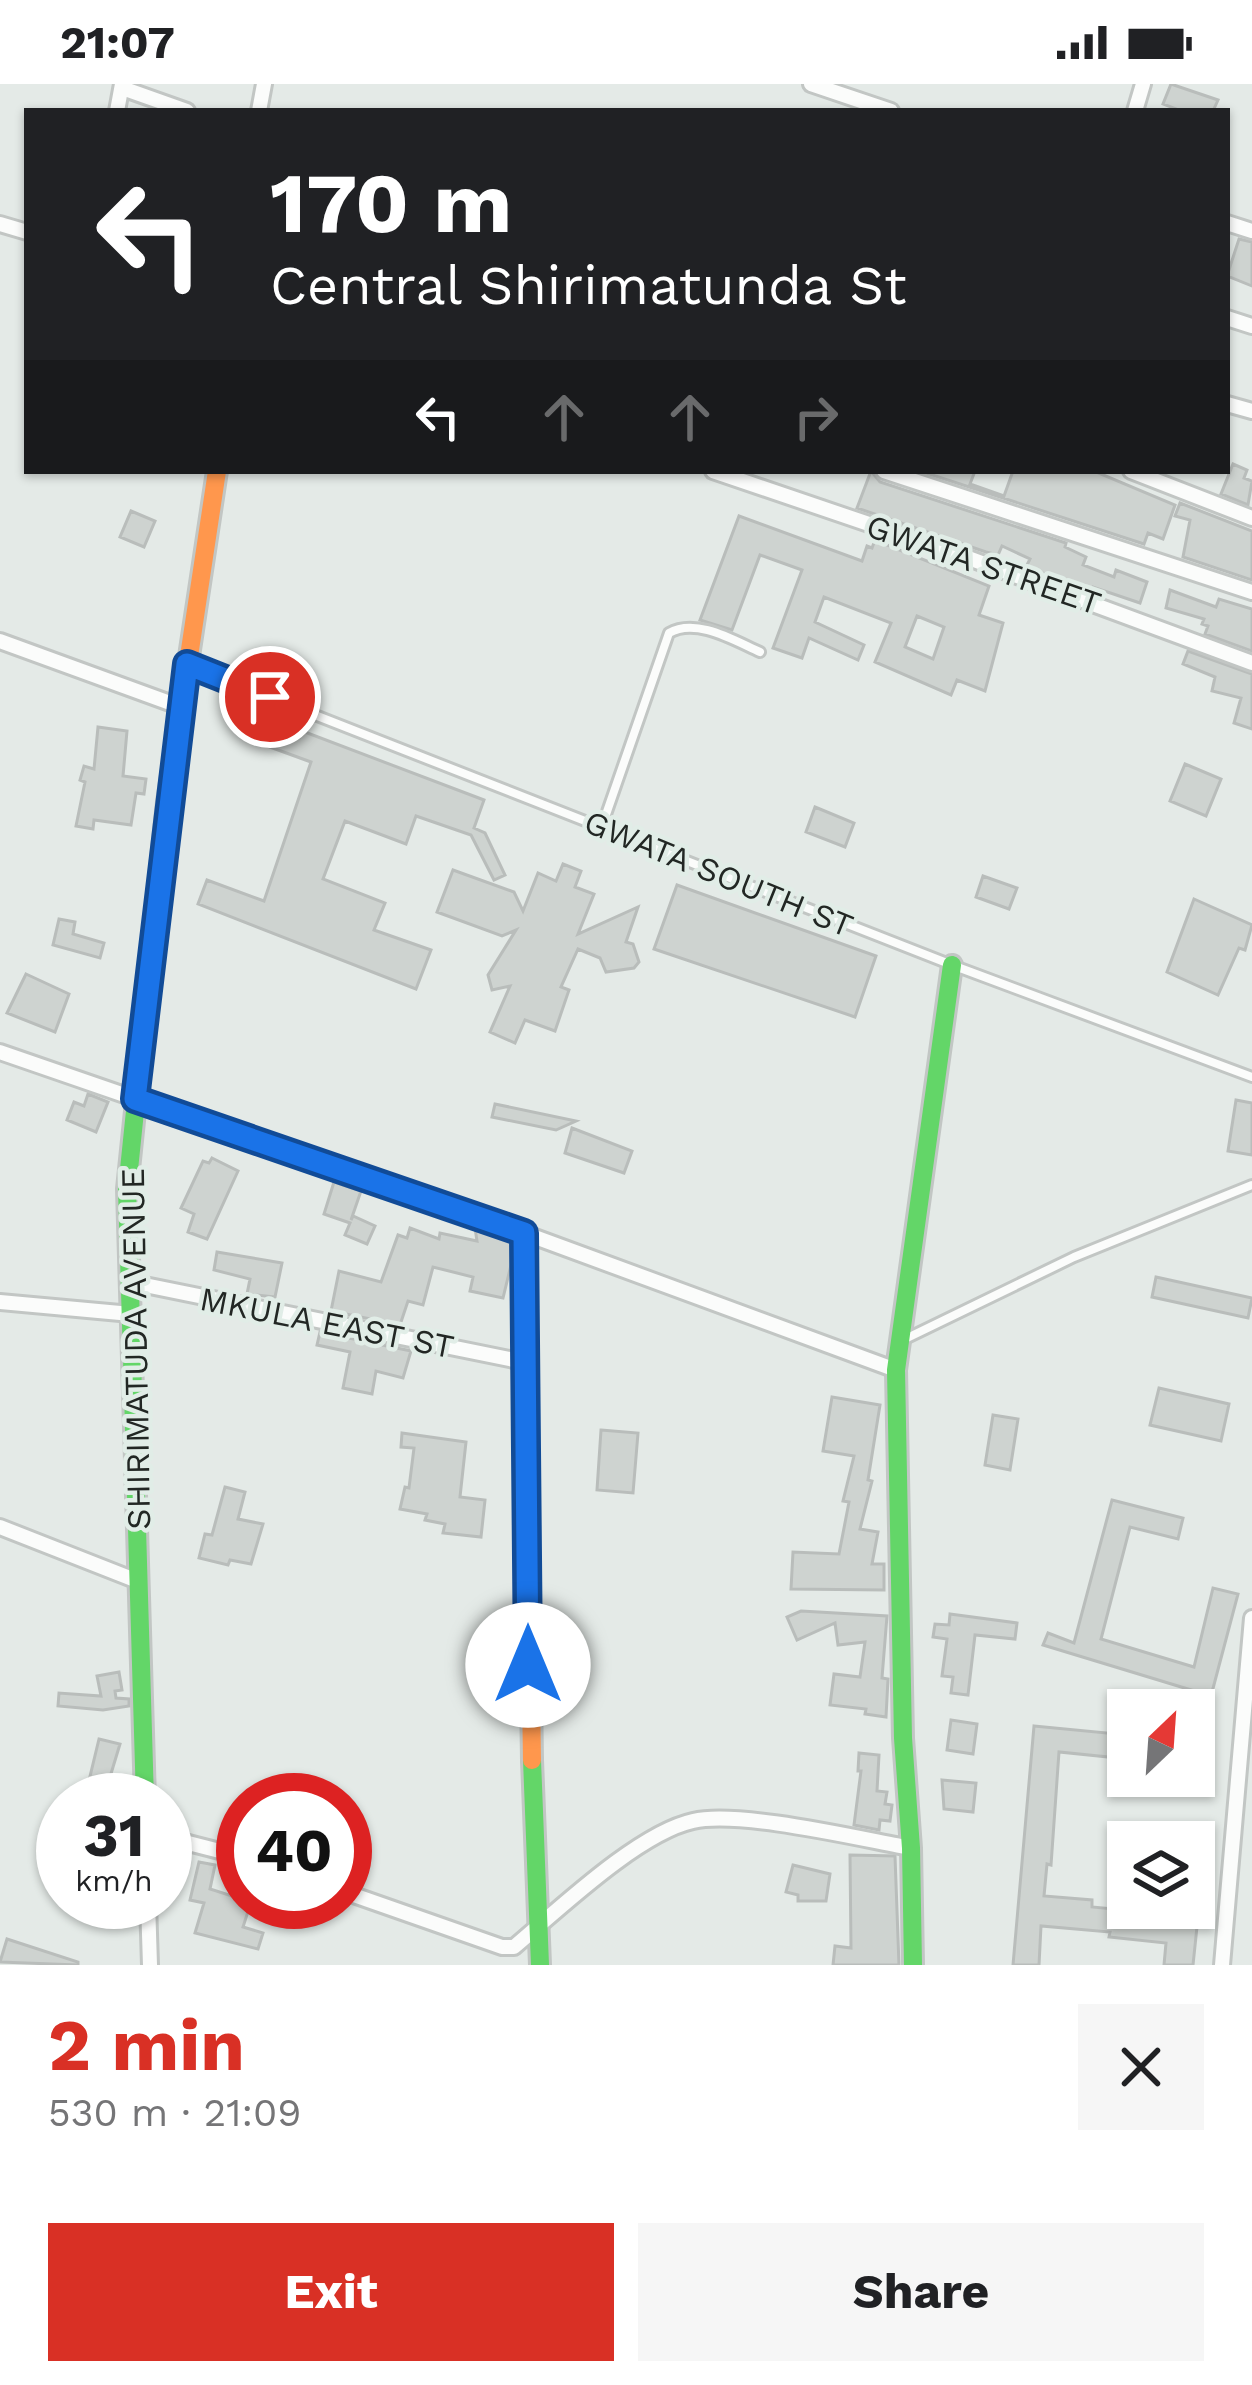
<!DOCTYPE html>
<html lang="en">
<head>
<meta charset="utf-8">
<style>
	:root { --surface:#fff; --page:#f6f6f6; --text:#202124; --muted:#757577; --accent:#d93025 }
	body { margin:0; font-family:"Work Sans",sans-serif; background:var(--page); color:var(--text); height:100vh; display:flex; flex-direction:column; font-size:45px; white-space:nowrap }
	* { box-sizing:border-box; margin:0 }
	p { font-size:39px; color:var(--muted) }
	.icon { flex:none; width:66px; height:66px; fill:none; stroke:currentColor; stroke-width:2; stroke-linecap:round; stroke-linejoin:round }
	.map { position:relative; height:1881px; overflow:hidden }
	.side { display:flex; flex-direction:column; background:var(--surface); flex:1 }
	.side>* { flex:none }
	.hud { position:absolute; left:24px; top:24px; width:1206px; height:366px; border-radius:0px; box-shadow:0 3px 9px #0004; background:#202124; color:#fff; overflow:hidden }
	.needle { width:78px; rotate:25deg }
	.buttons { position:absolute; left:1107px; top:1605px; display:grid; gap:24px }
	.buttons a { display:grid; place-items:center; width:108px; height:108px; border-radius:0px; background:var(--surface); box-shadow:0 3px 9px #0004; font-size:60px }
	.speed { position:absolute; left:36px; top:1689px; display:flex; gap:24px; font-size:60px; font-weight:700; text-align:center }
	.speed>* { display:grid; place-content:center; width:156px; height:156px; border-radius:50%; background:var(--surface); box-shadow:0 3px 9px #0004; line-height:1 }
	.speed small { font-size:30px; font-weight:400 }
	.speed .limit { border:18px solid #d22; background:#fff; color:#111 }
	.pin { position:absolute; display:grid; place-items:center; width:102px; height:102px; color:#fff; margin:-51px; border:6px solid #fff; border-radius:50%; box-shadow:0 3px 12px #0007 }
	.me { position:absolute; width:132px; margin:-66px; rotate:0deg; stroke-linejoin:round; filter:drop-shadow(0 0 9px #0008) }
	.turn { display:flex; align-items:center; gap:42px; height:252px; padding:0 48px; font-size:54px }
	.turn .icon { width:156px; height:156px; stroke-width:2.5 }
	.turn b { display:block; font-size:84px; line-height:102px }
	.lanes { display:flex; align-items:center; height:114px; padding:0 48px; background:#0003; justify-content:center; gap:60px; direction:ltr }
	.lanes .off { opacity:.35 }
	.round { display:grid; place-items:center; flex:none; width:126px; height:126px; border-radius:0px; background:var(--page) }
	.headline { display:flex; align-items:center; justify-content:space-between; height:204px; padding:0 48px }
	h1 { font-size:72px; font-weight:700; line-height:90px; color:var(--accent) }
	.cta { display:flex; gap:24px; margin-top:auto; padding:24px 48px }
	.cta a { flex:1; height:138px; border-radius:0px; background:var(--accent); color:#fff; font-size:48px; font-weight:700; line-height:138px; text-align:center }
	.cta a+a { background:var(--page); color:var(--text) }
	.status { display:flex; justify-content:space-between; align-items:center; height:84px; padding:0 60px; background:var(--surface); direction:ltr }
	.status svg { height:33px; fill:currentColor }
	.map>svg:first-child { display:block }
	.building { fill:#ced3d0; stroke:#b9bdbb; stroke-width:3; fill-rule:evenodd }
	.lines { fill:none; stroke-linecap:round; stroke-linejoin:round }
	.lane-casing { stroke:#c2c6c4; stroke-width:14 }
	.street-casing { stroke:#c2c6c4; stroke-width:20 }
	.fast-casing { stroke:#c2c6c4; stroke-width:24 }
	.slow-casing { stroke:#c2c6c4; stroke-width:24 }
	.lane { stroke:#fbfcfb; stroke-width:8 }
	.street { stroke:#fbfcfb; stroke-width:14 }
	.fast { stroke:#63d668; stroke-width:18 }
	.slow { stroke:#ff974d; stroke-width:18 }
	.route-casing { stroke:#114b97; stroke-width:30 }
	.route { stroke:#1a73e8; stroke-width:21 }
	.labels { text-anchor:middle; stroke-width:9; stroke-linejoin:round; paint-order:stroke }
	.street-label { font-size:33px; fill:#222724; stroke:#e1ede7 }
</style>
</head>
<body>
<div class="status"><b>21:07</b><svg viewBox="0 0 49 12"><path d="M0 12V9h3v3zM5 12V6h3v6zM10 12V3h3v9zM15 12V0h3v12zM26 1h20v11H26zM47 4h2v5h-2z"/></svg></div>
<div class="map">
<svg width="1252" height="1881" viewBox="0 0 1252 1881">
	<rect width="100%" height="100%" fill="#e4eae7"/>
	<path class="building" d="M1171 0 1218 16 1213 27H1181L1163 20Z
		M1239 155 1252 158V202L1227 192Z
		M1233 380 1247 386 1244 394 1252 397 1248 421 1221 410Z
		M871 387 880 398 1066 459 1065 463 1086 473 1083 481 1114 493 1116 486 1147 498 1140 519 1093 503 1091 507 1026 483 1030 475 1002 462 998 471 986 468 857 424Z
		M920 387H975L970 400 1004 412 1013 387H1094L1175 421 1163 455 1148 449 1144 460Z
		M1180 419 1252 447V496L1183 473 1190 436 1175 432Z
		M131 427 155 437 144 463 120 453Z
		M739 432 862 477 867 462 872 464 875 456 989 502 979 531 1003 539 985 607 957 596 951 611 875 578 891 539 824 513 815 538 864 561 858 576 809 554 802 574 773 564 802 486 760 471 732 546 700 536ZM917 532 944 543 933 575 905 563Z
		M1170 506 1216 523 1219 515 1252 525V567L1205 550 1208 542 1202 540 1204 535 1166 524Z
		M1188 567 1252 590V645L1234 639 1241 614 1212 607 1215 593 1183 580Z
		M268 634 484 716 474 744 485 749 505 791 494 796 471 751 416 732 406 760 345 737 323 795 385 819 374 846 431 866 416 905 198 820 207 796 264 817 311 678 259 659Z
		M98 643 127 647 123 692 146 695 144 710 136 709 131 741 94 736 93 745 76 742 85 698 80 696 84 682 94 685Z
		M1185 680 1221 695 1206 732 1170 717Z
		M815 723 854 739 845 763 806 748Z
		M563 780 581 787 575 803 594 810 578 850 638 823 626 858 633 860 639 878 634 884 606 888 600 874 578 865 561 903 569 906 555 947 525 936 515 959 490 948 510 902 492 906 488 891 516 846 502 852 437 828 453 786 514 808 523 827 538 789 556 797Z
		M983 792 1017 804 1009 825 976 813Z
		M677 801 876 872 855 933 654 865Z
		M1194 815 1252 841 1245 866 1239 864 1218 911 1167 888Z
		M59 835 75 838 73 850 104 859 100 874 53 861Z
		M26 890 69 910 55 948 7 929Z
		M88 1010 108 1018 96 1048 67 1036 74 1018 84 1022Z
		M1236 1016 1252 1019V1071L1228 1067Z
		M495 1020 576 1037 556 1046 492 1033Z
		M572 1044 632 1067 624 1089 565 1069Z
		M212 1074 238 1087 207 1155 188 1148 194 1130 181 1124 203 1077 209 1079Z
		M334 1098 361 1107 351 1136 353 1132 375 1142 367 1160 345 1151 350 1139 324 1130Z
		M410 1144 439 1155 440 1149 477 1157 475 1144 511 1156V1181L503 1214 470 1207 473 1193 433 1183 423 1221 408 1217 400 1241 331 1227 339 1187 381 1198 398 1151 407 1154Z
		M217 1168 282 1179 275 1213 247 1210 250 1195 214 1186Z
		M1156 1193 1252 1214 1248 1234 1152 1213Z
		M320 1248 411 1267 403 1294 376 1287 372 1310 343 1304 350 1268 317 1261Z
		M1159 1304 1229 1320 1221 1357 1150 1341Z
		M832 1313 880 1321 868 1396 872 1397 860 1445 878 1448 872 1480H884V1506L791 1505 793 1468 839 1470 849 1418 843 1417 854 1372 823 1367Z
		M993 1331 1018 1335 1010 1386 985 1381Z
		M601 1346 638 1349 633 1409 597 1406Z
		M402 1349 466 1358 460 1413 485 1416 481 1453 443 1449 445 1440 425 1436 427 1430 400 1425 405 1403 409 1404 414 1364 401 1363Z
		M225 1403 245 1408 238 1435 263 1440 251 1480 230 1476 228 1481 199 1474 205 1450 212 1451Z
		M1112 1416 1183 1434 1178 1455 1130 1443 1101 1555 1194 1583 1213 1504 1238 1510 1211 1612 1043 1561 1048 1549 1074 1559Z
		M801 1527 887 1532 882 1594 888 1595 886 1633 865 1630 866 1625 830 1621 834 1590 860 1593 865 1558 838 1561 835 1539 797 1556 787 1533Z
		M950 1530 1017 1539 1015 1555 975 1551 968 1611 951 1609 953 1593 942 1592 947 1555 933 1553 935 1540 949 1541Z
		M119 1588 122 1606 115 1607 116 1614 129 1615V1622L103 1626 58 1622 59 1609 101 1612 97 1592Z
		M951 1636 977 1640 973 1670 947 1666Z
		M1034 1642 1128 1651V1675L1059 1668 1051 1781 1047 1780 1044 1812 1092 1816V1823L1198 1833 1193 1881H1164L1166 1859 1109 1853 1110 1848 1041 1842 1039 1881H1013Z
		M99 1655 120 1660 110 1693 119 1695 114 1716 86 1709Z
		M859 1669 879 1671 877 1707 887 1708 885 1720 892 1721 890 1737 880 1736 879 1746 854 1741 861 1687H858Z
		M942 1696 976 1699 973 1728 944 1725Z
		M850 1771 895 1772 899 1881H833L835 1862 851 1864Z
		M199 1778 215 1781 210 1805 251 1818 243 1843 263 1849 258 1865 195 1849 204 1819 190 1816Z
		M793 1781 830 1790 826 1817H798V1811L786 1808Z
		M7 1855 78 1878V1881L0 1878Z"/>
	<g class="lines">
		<defs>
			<path id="lane" d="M190 582 952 881 1252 993
				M602 742 669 549C696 533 735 557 760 568
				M903 1256 1074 1173 1252 1101"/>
			<path id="street" d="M811 0 891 27
				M122 4 187 27
				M117 27 122 0
				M259 27 264 0
				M1135 27 1143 0
				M1227 139 1252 147
				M0 140 27 148
				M1227 234 1252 242
				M1227 320 1252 327
				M713 387 963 472 1252 579
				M884 387 1252 508
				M1131 387 1252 434
				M0 557 181 623
				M0 968 524 1149 896 1286
				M130 1198 524 1278
				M0 1218 131 1230
				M0 1443 140 1498
				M165 1753 243 1773
				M345 1808 502 1863H514C557 1827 638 1749 693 1737 739 1726 861 1755 911 1764
				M148 1818 150 1881
				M1222 1881 1252 1534"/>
			<path id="fast" d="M532 1676 540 1881
				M145 1716 127 1105 157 813
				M913 1881 911 1764 903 1654 896 1286 952 881"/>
			<path id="slow" d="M157 813 167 718 217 387
				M524 1149 532 1676"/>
		</defs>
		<use href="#lane" class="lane-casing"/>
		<use href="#street" class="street-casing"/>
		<use href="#fast" class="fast-casing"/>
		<use href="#slow" class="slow-casing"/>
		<use href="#lane" class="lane"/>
		<use href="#street" class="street"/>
		<use href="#fast" class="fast"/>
		<use href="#slow" class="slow"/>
	</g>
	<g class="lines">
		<defs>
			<path id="route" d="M270 613 187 580 135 1015 524 1149 528 1581"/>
		</defs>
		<use href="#route" class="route-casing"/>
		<use href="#route" class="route"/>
	</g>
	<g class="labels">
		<g class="street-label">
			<text transform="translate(984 480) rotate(19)" y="12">GWATA STREET</text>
			<text transform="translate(719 789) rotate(22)" y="12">GWATA SOUTH ST</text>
			<text transform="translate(327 1238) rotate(11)" y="12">MKULA EAST ST</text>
			<text transform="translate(135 1265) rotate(-91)" y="12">SHIRIMATUDA AVENUE</text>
		</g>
	</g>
</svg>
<div class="buttons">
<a><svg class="needle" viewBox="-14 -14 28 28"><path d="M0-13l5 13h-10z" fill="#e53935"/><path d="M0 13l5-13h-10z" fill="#757577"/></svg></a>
<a><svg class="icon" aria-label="layers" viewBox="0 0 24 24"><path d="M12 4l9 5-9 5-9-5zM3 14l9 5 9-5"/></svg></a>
</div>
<div class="speed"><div>31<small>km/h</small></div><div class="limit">40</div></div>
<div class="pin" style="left:270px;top:613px;background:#d93025"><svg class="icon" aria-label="arrive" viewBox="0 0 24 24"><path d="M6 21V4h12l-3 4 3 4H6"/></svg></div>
<svg class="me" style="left:528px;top:1581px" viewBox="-20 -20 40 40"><circle r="19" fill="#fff"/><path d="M0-13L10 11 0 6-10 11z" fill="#1a73e8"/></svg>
<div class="hud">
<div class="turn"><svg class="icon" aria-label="left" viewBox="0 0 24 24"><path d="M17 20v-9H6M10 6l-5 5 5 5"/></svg><div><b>170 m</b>Central Shirimatunda St</div></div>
<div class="lanes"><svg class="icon" aria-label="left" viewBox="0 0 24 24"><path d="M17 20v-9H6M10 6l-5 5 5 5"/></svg><svg class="icon off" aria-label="ahead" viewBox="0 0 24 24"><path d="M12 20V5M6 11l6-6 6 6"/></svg><svg class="icon off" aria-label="ahead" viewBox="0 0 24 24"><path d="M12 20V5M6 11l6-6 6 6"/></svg><svg class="icon off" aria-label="right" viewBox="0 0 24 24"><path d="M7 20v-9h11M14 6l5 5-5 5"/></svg></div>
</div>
</div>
<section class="side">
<div class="headline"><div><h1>2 min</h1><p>530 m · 21:09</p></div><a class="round"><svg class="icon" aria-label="close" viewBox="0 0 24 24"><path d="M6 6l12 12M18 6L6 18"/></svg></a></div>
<div class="cta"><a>Exit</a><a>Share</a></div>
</section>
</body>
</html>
